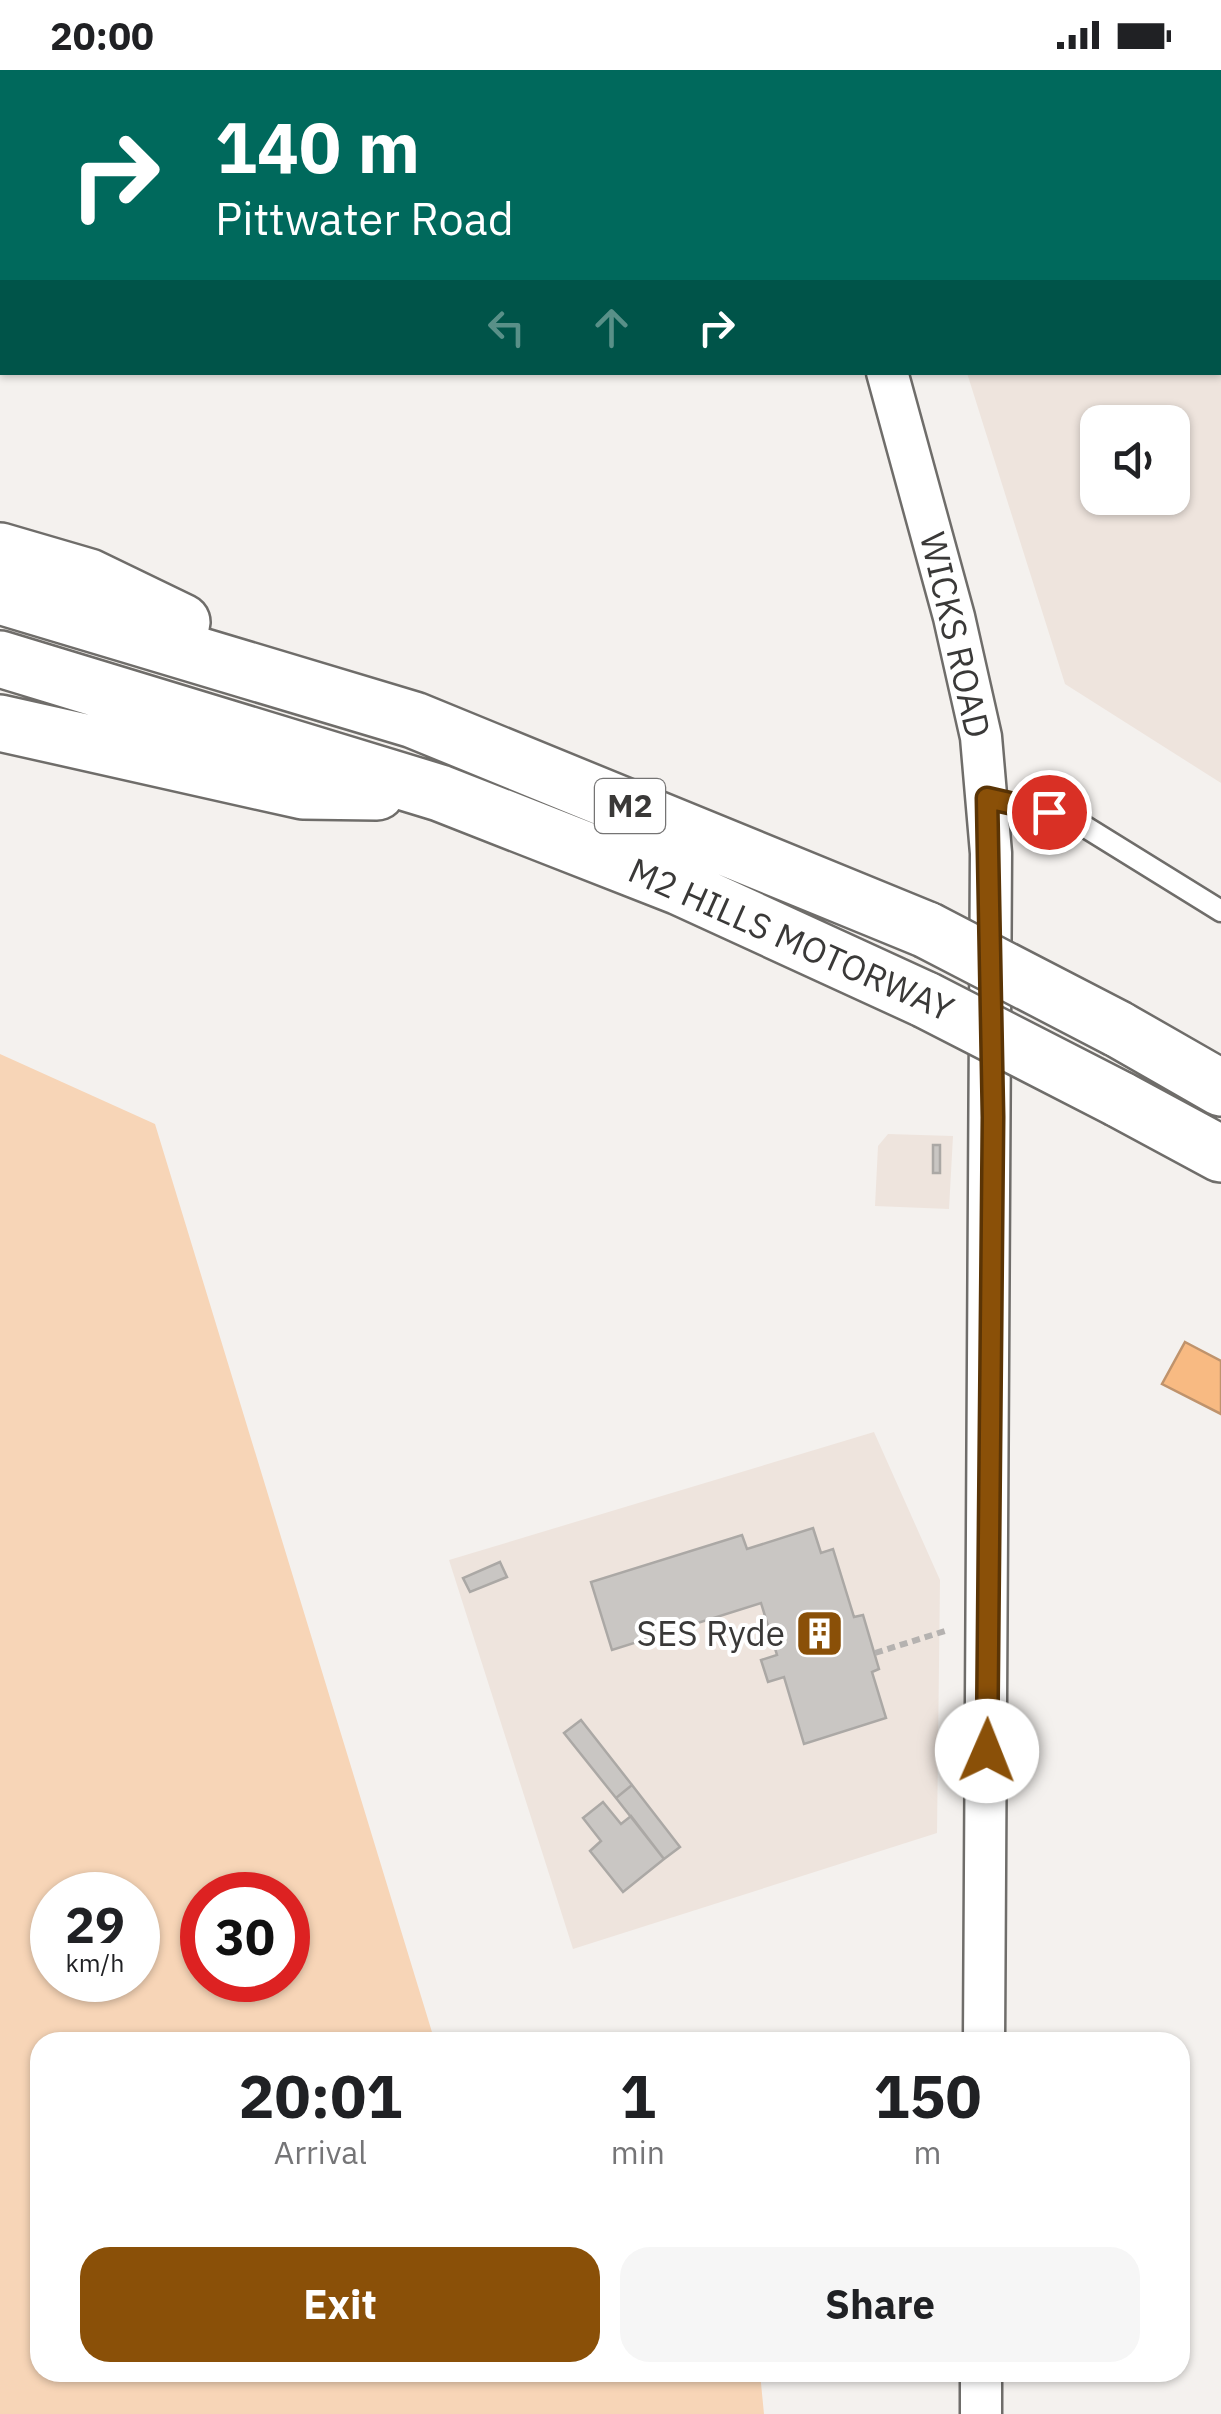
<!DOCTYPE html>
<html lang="en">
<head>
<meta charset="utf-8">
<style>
	:root { --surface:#fff; --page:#f6f6f6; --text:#202124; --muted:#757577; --accent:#8a5008 }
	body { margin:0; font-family:"IBM Plex Sans",sans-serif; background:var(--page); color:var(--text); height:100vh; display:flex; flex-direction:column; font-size:38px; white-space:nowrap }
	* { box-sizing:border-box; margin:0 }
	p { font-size:32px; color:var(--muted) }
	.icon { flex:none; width:55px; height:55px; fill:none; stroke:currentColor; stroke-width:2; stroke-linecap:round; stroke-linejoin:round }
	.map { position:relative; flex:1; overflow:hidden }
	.sheet { position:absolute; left:30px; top:1962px; width:1160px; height:350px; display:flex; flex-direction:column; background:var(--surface); border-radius:30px; box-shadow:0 2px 8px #0004 }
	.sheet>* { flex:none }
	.hud { position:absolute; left:0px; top:0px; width:1222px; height:305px; box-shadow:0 2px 8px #0004; background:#00695c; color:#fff; overflow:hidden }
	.controls { position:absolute; left:1080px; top:335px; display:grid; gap:20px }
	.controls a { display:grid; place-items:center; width:110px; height:110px; border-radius:20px; background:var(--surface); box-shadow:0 2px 8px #0004; font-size:50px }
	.speed { position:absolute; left:30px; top:1802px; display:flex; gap:20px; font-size:50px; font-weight:700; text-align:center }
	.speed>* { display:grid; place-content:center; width:130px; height:130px; border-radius:50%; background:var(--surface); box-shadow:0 2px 8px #0004; line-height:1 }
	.speed small { font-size:25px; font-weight:400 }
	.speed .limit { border:15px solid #d22; background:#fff; color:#111 }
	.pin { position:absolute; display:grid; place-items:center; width:85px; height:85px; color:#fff; margin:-42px; border:5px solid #fff; border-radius:50%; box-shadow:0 2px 10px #0007 }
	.me { position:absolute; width:110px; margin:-55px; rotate:1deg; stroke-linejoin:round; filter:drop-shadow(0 0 8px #0008) }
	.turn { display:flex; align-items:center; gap:35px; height:210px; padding:0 50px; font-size:45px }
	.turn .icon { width:130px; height:130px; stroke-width:2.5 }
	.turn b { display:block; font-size:70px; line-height:85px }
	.lanes { display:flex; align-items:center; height:95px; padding:0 50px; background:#0003; justify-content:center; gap:50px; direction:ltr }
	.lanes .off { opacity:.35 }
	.eta { display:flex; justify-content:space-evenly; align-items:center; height:170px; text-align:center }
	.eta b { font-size:60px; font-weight:700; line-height:70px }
	.button { display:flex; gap:20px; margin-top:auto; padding:20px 50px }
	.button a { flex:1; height:115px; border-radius:30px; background:var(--accent); color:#fff; font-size:40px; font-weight:700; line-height:115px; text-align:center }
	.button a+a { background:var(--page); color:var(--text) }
	.status { display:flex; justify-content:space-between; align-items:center; height:70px; padding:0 50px; background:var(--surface); direction:ltr }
	.status svg { height:28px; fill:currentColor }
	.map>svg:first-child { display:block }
	.built { fill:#eee4dd; fill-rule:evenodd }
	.green { fill:#f7d5b7; fill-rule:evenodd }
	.water { fill:#f8ba82; stroke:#bf936c; stroke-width:2.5 }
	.building { fill:#c9c6c3; stroke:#aba8a5; stroke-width:2.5 }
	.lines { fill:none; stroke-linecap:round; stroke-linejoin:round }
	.service-casing { stroke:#6f6d6a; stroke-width:25 }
	.minor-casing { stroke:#6f6d6a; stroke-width:45 }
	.motorway-casing { stroke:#6f6d6a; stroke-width:60 }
	.path { stroke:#b5b2b0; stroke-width:6; stroke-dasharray:8 5; stroke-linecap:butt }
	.service { stroke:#fff; stroke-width:20 }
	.minor { stroke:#fff; stroke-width:40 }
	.motorway { stroke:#fff; stroke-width:55 }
	.motorway-bridge-casing { stroke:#6f6d6a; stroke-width:60; stroke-linecap:butt }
	.motorway-bridge { stroke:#fff; stroke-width:55 }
	.route-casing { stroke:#5a3405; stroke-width:25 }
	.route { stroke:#8a5008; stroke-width:18 }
	.labels { text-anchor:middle; stroke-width:8; stroke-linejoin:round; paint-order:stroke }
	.shield { fill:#fff; stroke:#757474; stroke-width:2.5 }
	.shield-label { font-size:32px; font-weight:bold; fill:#3a3938 }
	.street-label { font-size:35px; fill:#3a3938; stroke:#fff }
	.poi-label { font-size:35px; fill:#3a3938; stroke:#fff; text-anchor:end }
</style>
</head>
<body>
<div class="status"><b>20:00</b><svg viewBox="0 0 49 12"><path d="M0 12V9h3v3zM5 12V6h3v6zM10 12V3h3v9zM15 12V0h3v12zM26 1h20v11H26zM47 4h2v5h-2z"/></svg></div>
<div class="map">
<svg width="1221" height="2344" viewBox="0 0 1221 2344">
	<rect width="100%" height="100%" fill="#f4f1ee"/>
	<path class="built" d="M873 0H1221V713L1065 614 967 303 1220 302V2ZM1098 352H1172V428H1098Z
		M888 1064 953 1066 949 1139 875 1136 878 1076Z
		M874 1362 940 1510 937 1763 573 1879 449 1490Z"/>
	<path class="green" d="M0 984 155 1054 435 1972H40V2302L760 2303 764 2344H0ZM138 1825V1910H52V1825ZM202 1825H288V1910H202Z"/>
	<path class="water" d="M1185 1272 1221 1291V1344L1162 1314Z"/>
	<path class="building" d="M975 0H1221V219L1220 2Z
		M933 1075H940V1103H933Z
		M813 1458 821 1483 833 1479 854 1547 863 1545 879 1599 872 1602 886 1648 804 1674 784 1607 768 1612 761 1590 777 1585 761 1533 612 1580 591 1512 742 1465 747 1479Z
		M500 1492 507 1507 470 1522 463 1508Z
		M581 1650 632 1715 616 1728 564 1663Z
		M632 1715 680 1777 664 1789 616 1728Z
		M603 1732 621 1754 631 1746 664 1789 623 1822 590 1781 601 1771 583 1748Z"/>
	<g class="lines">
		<defs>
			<path id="service" d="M987 728 1074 750 1221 841"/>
			<path id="minor" d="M803 0V2
				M887 302 954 547 981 667 991 783 984 1972
				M981 2344V2302"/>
			<path id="motorway" d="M0 481 89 507 182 552
				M0 526 414 650 927 860
				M0 589 440 723 680 817 926 930
				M0 653 303 721 377 722
				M1118 959 1221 1018
				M1119 1029 1221 1084"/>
		</defs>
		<use href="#service" class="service-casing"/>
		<use href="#minor" class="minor-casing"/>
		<use href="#motorway" class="motorway-casing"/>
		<path class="path" d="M212 0 251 2
			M586 2 602 0
			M875 1583 945 1561"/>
		<use href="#service" class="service"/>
		<use href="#minor" class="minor"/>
		<use href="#motorway" class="motorway"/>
		<defs>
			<path id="motorway-bridge" d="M927 860 1118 959
				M926 930 1119 1029"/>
		</defs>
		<use href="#motorway-bridge" class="motorway-bridge-casing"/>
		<use href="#motorway-bridge" class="motorway-bridge"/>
	</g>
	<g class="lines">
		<defs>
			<path id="route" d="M987 1681 993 1047 987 728 1049 742"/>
		</defs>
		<use href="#route" class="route-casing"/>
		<use href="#route" class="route"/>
	</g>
	<defs>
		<symbol id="building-square" viewBox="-11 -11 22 22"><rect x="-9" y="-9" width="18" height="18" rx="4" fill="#8a5008" stroke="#fff"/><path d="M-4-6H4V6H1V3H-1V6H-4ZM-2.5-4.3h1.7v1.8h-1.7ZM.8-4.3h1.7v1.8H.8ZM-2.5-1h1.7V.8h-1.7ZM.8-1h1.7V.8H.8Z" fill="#fff"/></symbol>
	</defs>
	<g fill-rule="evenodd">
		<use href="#building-square" x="792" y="1536" width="55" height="55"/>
	</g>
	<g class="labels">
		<rect class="shield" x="595" y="709" width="70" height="54" rx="8"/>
		<g class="shield-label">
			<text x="630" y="747">M2</text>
		</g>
		<g class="street-label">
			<text transform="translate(955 565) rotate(77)" y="12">WICKS ROAD</text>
			<text transform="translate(791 870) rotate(24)" y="12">M2 HILLS MOTORWAY</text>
		</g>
		<g class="poi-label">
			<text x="785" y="1576">SES Ryde</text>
		</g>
	</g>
</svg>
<div class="controls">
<a><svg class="icon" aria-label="sound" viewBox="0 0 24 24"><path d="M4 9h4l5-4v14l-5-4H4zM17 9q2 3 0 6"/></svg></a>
</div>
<div class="speed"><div>29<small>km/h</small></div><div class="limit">30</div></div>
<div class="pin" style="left:1049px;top:742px;background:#d93025"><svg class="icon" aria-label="arrive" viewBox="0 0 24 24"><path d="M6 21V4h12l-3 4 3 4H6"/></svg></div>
<svg class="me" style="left:987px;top:1681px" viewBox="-20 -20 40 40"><circle r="19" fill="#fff"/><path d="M0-13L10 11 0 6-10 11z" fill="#8a5008"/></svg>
<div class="hud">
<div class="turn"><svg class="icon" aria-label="right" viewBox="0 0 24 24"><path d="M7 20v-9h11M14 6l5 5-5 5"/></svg><div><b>140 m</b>Pittwater Road</div></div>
<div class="lanes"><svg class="icon off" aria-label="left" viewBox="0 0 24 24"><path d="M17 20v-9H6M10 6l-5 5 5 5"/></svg><svg class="icon off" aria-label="ahead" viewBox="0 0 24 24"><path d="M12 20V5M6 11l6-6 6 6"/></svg><svg class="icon" aria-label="right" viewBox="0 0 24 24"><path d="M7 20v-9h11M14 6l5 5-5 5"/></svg></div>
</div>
<section class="sheet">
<div class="eta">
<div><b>20:01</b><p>Arrival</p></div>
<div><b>1</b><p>min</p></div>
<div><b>150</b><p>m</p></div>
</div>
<div class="button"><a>Exit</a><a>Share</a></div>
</section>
</div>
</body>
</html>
